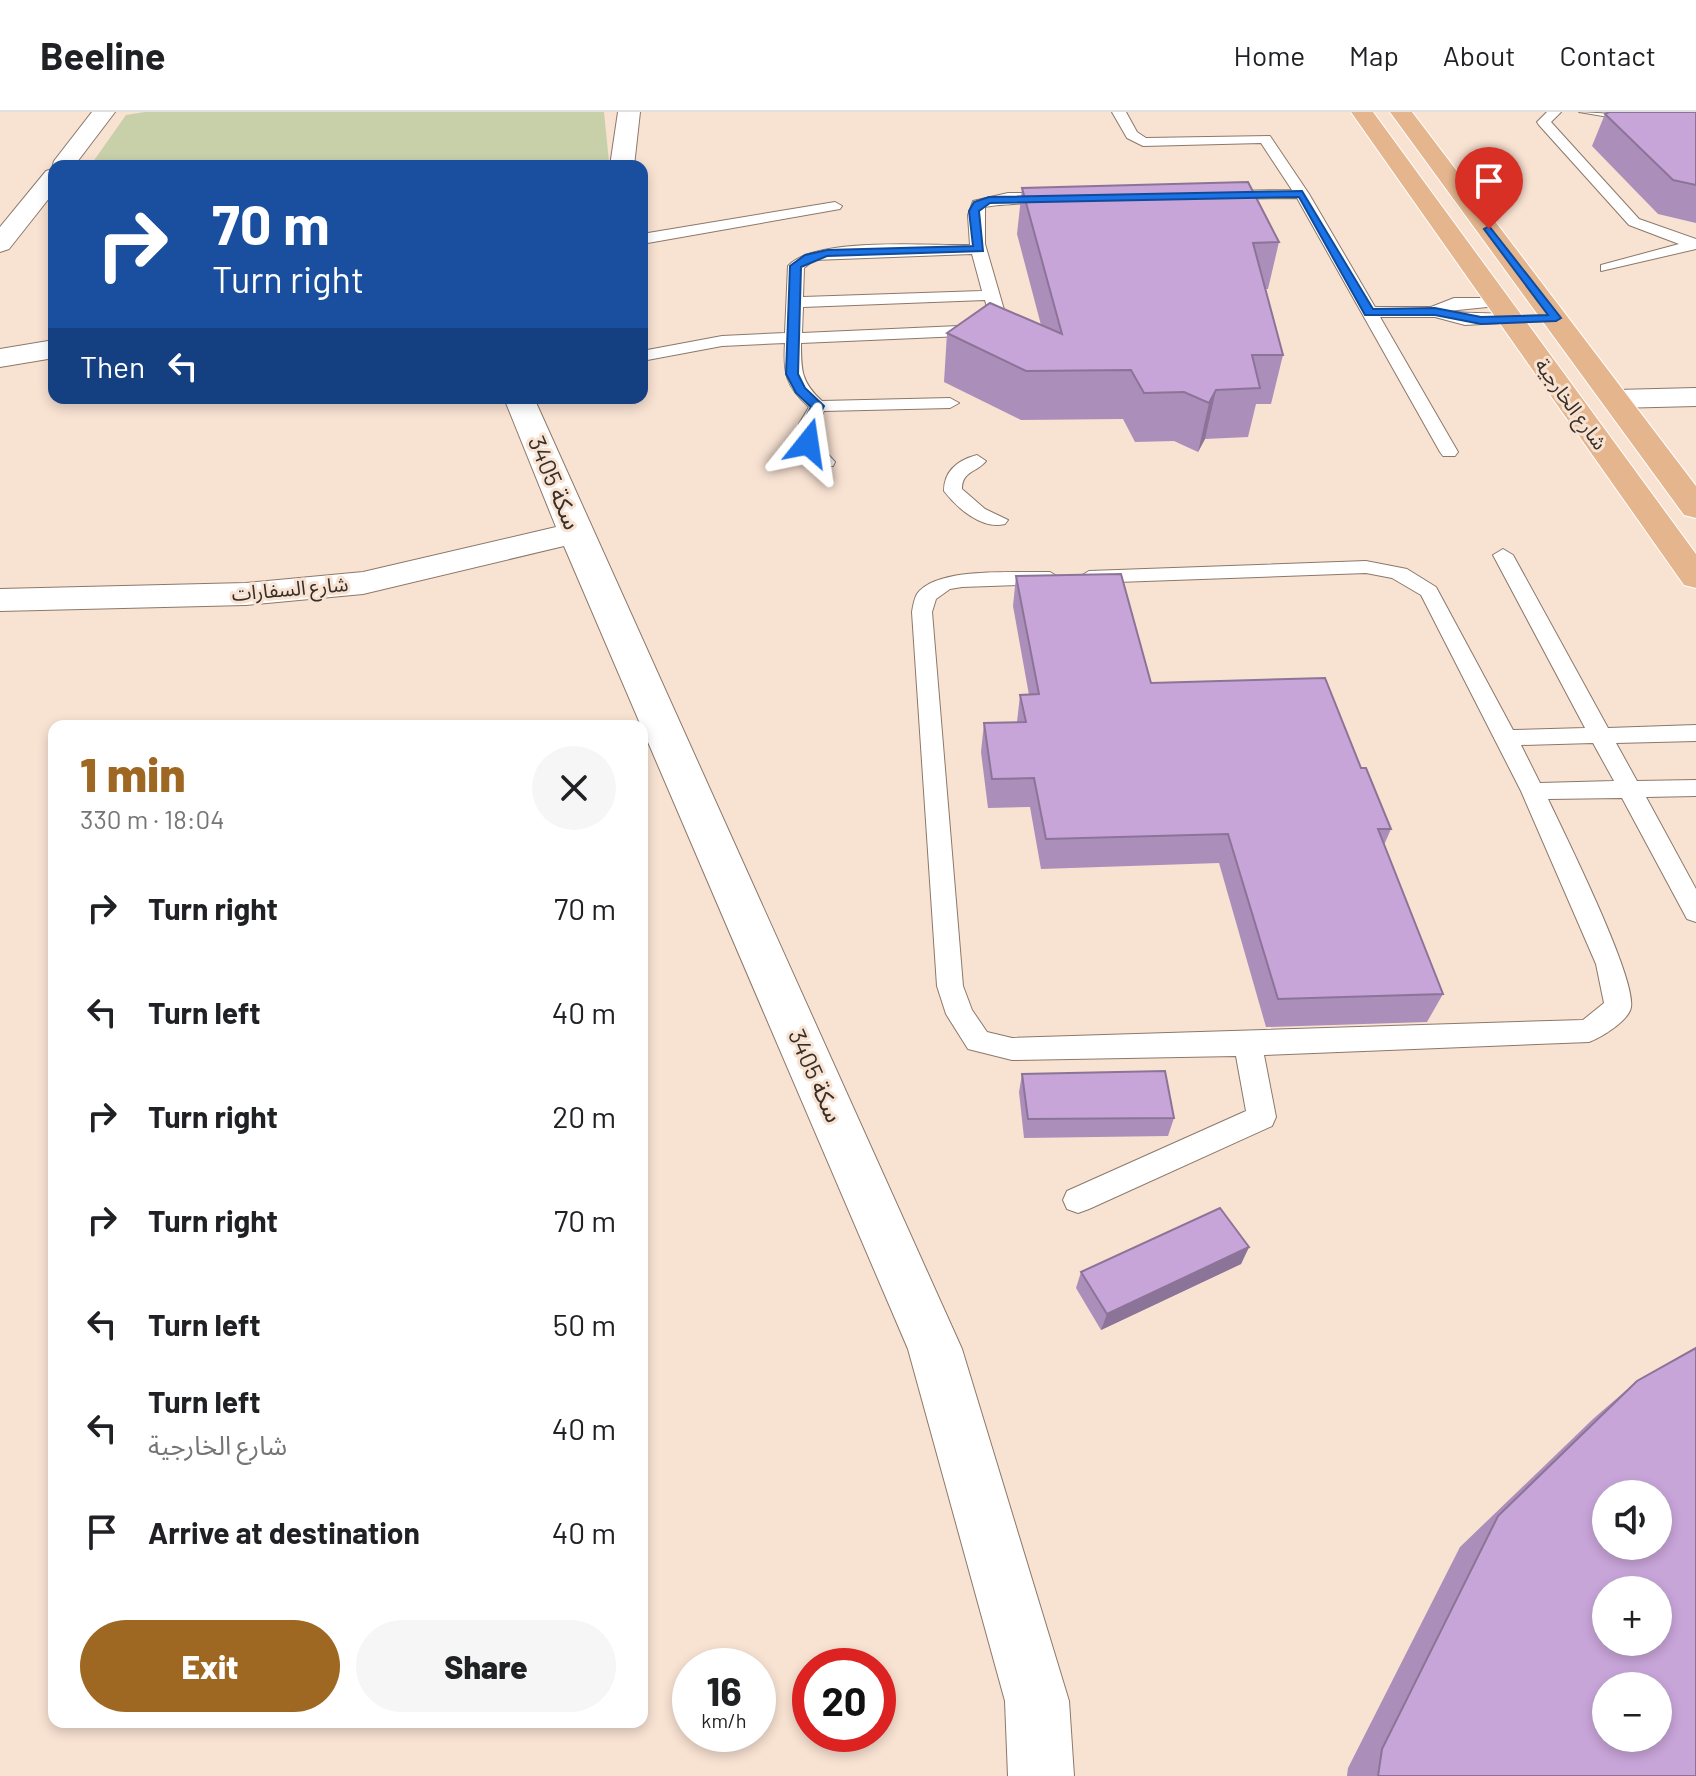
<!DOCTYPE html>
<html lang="en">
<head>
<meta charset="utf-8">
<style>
	:root { --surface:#fff; --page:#f6f6f6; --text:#202124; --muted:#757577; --line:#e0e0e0; --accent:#9e6722 }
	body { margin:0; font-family:Barlow,"Noto Sans Arabic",sans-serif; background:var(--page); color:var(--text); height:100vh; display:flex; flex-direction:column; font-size:30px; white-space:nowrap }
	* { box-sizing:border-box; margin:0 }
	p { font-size:26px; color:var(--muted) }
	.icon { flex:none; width:44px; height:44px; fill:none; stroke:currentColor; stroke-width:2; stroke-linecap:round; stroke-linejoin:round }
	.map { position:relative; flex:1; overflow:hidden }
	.drawer { position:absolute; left:48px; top:608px; width:600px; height:1008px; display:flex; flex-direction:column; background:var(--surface); border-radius:16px; box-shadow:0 4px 12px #0003 }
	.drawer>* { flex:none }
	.guide { position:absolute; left:48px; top:48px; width:600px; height:244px; border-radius:16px; box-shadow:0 4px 12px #0003; background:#1a4fa0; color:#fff; overflow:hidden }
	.buttons { position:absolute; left:1592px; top:1368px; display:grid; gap:16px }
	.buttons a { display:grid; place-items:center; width:80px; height:80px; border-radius:50%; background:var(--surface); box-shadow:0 4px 12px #0003; font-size:40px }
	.speed { position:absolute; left:672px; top:1536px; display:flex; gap:16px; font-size:40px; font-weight:700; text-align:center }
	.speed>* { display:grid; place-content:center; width:104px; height:104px; border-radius:50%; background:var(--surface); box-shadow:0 4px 12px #0003; line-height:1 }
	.speed small { font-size:20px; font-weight:400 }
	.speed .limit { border:12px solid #d22; background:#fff; color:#111 }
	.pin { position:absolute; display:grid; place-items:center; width:68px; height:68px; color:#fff; margin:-82px -34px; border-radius:50% 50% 50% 0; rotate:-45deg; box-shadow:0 0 8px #0007 }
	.pin .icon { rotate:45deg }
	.me { position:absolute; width:88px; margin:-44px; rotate:15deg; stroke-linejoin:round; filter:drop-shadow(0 0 6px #0008) }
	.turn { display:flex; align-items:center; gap:28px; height:168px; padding:0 32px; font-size:36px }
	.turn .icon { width:104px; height:104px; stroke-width:2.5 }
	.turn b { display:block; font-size:56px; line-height:68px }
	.then { display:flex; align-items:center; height:76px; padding:0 32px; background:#0003; gap:16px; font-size:30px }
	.round { display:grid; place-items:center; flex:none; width:84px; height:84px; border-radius:42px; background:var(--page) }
	.overview { display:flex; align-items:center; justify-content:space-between; height:136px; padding:0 32px }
	h1 { font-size:48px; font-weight:800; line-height:60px; color:var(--accent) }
	.primary-button { display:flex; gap:16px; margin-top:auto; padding:16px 32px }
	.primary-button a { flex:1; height:92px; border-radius:48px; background:var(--accent); color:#fff; font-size:32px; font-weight:800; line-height:92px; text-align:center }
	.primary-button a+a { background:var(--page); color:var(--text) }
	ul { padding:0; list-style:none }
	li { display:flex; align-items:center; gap:24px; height:104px; padding:0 32px }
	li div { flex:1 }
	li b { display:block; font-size:30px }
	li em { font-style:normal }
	header { display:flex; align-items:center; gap:48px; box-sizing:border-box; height:112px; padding:0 40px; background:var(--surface); border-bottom:2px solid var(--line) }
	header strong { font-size:38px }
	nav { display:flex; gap:44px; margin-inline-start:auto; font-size:28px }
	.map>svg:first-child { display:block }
	.green { fill:#c8d0aa }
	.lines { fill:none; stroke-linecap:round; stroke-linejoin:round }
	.service-casing { stroke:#8c786a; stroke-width:2 }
	.minor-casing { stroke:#8c786a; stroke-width:2 }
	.primary-casing { stroke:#fff; stroke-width:2 }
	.service { fill:#fff; fill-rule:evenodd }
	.minor { fill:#fff; fill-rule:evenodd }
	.primary { fill:#e5b68e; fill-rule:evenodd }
	.wall { fill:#ac8ebb }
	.shaded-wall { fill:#8c7498 }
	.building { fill:#c8a5d9; stroke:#8c7498; stroke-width:2; fill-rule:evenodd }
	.route { fill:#1a73e8; stroke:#114b97; stroke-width:2 }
	.labels { text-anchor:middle; stroke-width:6; stroke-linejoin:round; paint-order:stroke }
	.far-street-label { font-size:20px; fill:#362e28; stroke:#f8e2d2 }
	.street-label { font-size:24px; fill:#362e28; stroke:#f8e2d2 }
</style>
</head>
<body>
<header>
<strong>Beeline</strong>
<nav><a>Home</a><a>Map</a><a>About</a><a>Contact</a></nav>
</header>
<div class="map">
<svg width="1696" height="1664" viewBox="0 0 1696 1664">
	<rect width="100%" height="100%" fill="#f8e2d2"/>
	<path class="green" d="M145 0H604L609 50 608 54H90L126 3Z"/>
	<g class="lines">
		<defs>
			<path id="service" d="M1112 0H1126L1137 20 1146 26 1270 24 1309 82 1375 195H1431L1454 186H1503V192L1497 194 1448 199C1467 203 1507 198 1518 207L1516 210 1465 213 1435 205H1380L1458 340 1455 344H1443L1440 340 1297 86 1222 87 1215 83 1222 79 1292 78 1261 31 1143 34 1127 26Z
				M1547 0H1561L1551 10 1639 107 1696 127V137L1601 159V153L1679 132 1629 113 1539 13 1537 10Z
				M1579 0 1651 4 1681 0 1677 8 1651 12Z
				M1008 81H1054L1061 85C1052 92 1002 91 985 95V132L1007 208 985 223 801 231C801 258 801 270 822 289L950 286 959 291 950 296 824 299 817 312V330L835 350 833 354H819L799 331V312L809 295C786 275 783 261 785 231L722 234 642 249V239L722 224 785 221 788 154C815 124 929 134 970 133L968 103 973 89ZM972 142 982 179 803 185 804 156 814 148ZM985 188 990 207 981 213 802 221 803 195Z
				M835 90 842 94 840 97 642 132V122Z
				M977 343 986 349C976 361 962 359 962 377L985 397 1008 408 1005 412C982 418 957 396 944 379 944 359 958 348 977 343Z
				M1503 437 1513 443 1608 616 1696 613V629L1616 631 1637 669 1696 668V684L1646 685 1696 777V810L1687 807 1622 686 1548 687C1565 723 1636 865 1631 895 1629 909 1600 926 1589 930L1264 943 1276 1005 1272 1014 1089 1097 1078 1101 1067 1097 1063 1088 1067 1079 1246 999 1236 944 1012 948 968 937 946 902 937 874 912 500C913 494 914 487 917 482 936 454 1019 461 1050 460L1060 466 1050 472 962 475 950 477 936 487 932 500 963 874 972 898 987 920 1012 926 1583 908 1604 891 1596 852 1521 679 1421 483 1392 466 1366 461 1089 471 1079 465 1089 459 1366 449 1407 457 1436 475 1513 618 1585 616 1493 443ZM1593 631 1614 669 1540 671 1521 633Z"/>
			<path id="minor" d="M92 0H115L74 54H54V80L9 137 0 140V115L46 59 52 57 54 49Z
				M618 0H640L634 54H610Z
				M54 228V246L0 255V237Z
				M1696 276V294L1616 296 1606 293 1601 287 1606 281 1616 278Z
				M504 286H534L962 1237 1069 1589 1074 1664H1008L1005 1589 908 1237 564 434 363 482 246 493 0 499V477L246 471 363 460 556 415Z"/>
			<path id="primary" d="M1351 0H1373L1696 442V476L1684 473Z
				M1390 0H1412L1696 374V406L1684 403Z"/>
		</defs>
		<use href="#service" class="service-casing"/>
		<use href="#minor" class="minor-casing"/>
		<use href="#primary" class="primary-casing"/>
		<use href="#service" class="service"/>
		<use href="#minor" class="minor"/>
		<use href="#primary" class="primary"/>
	</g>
	<path class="wall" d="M1696 0V111L1658 102 1592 34 1605 2Z
		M1022 76 1279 130 1268 177H1265L1283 243 1271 292H1256L1248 325 1205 327 1198 340 1174 329 1135 330 1123 307 1021 308 944 270 947 221 1041 213 1017 122Z
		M1016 464 1151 571 1361 656 1391 717 1384 733 1443 882 1427 910 1266 915 1219 751 1041 757 1030 695 988 696 981 640 984 611 1017 610 1020 583H1029L1013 494Z
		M1022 962 1174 1006 1168 1024 1024 1026 1019 980Z
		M1249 1135 1241 1152 1101 1218 1076 1176 1081 1160Z
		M1637 1269 1696 1664H1347L1348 1656 1460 1435 1594 1306Z"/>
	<path class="shaded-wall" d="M1216 278 1205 327 1198 340 1209 291Z
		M1249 1135 1241 1152 1101 1218 1107 1202Z"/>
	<path class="building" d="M1609 0H1696V73L1673 68 1605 2Z
		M1248 70 1279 130 1253 131 1283 243H1252L1260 276 1216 278 1209 291 1184 280 1144 281 1131 258 1026 259 947 221 990 191 1062 222 1022 76Z
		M1121 462 1151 571 1325 566 1361 656H1366L1391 717H1378L1443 882 1278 887 1228 722 1046 727 1034 666 992 667 984 611 1026 610 1020 583 1039 582 1016 464Z
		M1165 959 1174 1006 1028 1007 1022 962Z
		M1220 1096 1249 1135 1107 1202 1081 1160Z
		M1696 1236V1664H1378L1382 1637 1498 1404 1637 1269ZM1606 1382H1658V1434H1606ZM1606 1478H1658V1530H1606ZM1606 1574H1658V1626H1606Z"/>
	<path class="route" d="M1302 79 1373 197 1435 196 1481 205 1548 203 1484 117 1489 114 1561 206 1556 209 1481 212 1435 203H1365L1299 85 990 91 979 99 983 139 827 144 801 155 798 262 805 276 824 294 815 312 814 331 808 335 801 331 802 312 811 295 796 281 786 262 790 154 805 143 827 138 973 134 969 99 974 90 989 85Z"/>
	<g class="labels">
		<g class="far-street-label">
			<text transform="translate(1571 292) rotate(54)" y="7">شارع الخارجية</text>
			<text transform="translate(290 477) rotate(-5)" y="7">شارع السفارات</text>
		</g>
		<g class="street-label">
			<text transform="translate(554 371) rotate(67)" y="8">سكة 3405</text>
			<text transform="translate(815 964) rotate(66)" y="8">سكة 3405</text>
		</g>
	</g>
</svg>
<div class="buttons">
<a><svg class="icon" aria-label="sound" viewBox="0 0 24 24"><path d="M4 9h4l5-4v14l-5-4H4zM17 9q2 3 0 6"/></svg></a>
<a>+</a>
<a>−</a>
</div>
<div class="speed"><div>16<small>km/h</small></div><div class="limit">20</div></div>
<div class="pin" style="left:1489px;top:117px;background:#d93025"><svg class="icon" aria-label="arrive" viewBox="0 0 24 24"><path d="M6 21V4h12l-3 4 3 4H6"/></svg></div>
<svg class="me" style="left:808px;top:331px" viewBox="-20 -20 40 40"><path d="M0-17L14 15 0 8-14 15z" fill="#1a73e8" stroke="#fff" stroke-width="4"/></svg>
<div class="guide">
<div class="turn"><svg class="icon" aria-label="right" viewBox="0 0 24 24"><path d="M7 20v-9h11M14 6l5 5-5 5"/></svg><div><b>70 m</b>Turn right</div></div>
<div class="then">Then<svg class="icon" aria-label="left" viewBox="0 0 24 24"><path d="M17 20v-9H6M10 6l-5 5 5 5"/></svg></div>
</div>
<section class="drawer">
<div class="overview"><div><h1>1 min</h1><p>330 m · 18:04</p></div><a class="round"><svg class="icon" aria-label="close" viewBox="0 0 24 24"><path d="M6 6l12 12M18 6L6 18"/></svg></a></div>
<ul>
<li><svg class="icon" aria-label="right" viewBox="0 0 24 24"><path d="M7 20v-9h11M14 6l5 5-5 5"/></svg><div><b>Turn right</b></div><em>70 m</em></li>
<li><svg class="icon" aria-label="left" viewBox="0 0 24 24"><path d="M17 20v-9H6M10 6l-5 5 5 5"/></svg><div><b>Turn left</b></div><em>40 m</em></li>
<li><svg class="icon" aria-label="right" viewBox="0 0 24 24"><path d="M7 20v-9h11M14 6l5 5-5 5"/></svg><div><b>Turn right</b></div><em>20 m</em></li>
<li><svg class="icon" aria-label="right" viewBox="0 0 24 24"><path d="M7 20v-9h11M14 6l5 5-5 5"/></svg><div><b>Turn right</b></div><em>70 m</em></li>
<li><svg class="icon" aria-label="left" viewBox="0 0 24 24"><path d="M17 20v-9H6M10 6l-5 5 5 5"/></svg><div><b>Turn left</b></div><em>50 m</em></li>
<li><svg class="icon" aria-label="left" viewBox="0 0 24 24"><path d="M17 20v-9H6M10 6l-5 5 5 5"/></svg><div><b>Turn left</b><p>شارع الخارجية</p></div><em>40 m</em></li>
<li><svg class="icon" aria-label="arrive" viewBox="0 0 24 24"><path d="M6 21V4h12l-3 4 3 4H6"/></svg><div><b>Arrive at destination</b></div><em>40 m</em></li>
</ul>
<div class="primary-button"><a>Exit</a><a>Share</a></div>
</section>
</div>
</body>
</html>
